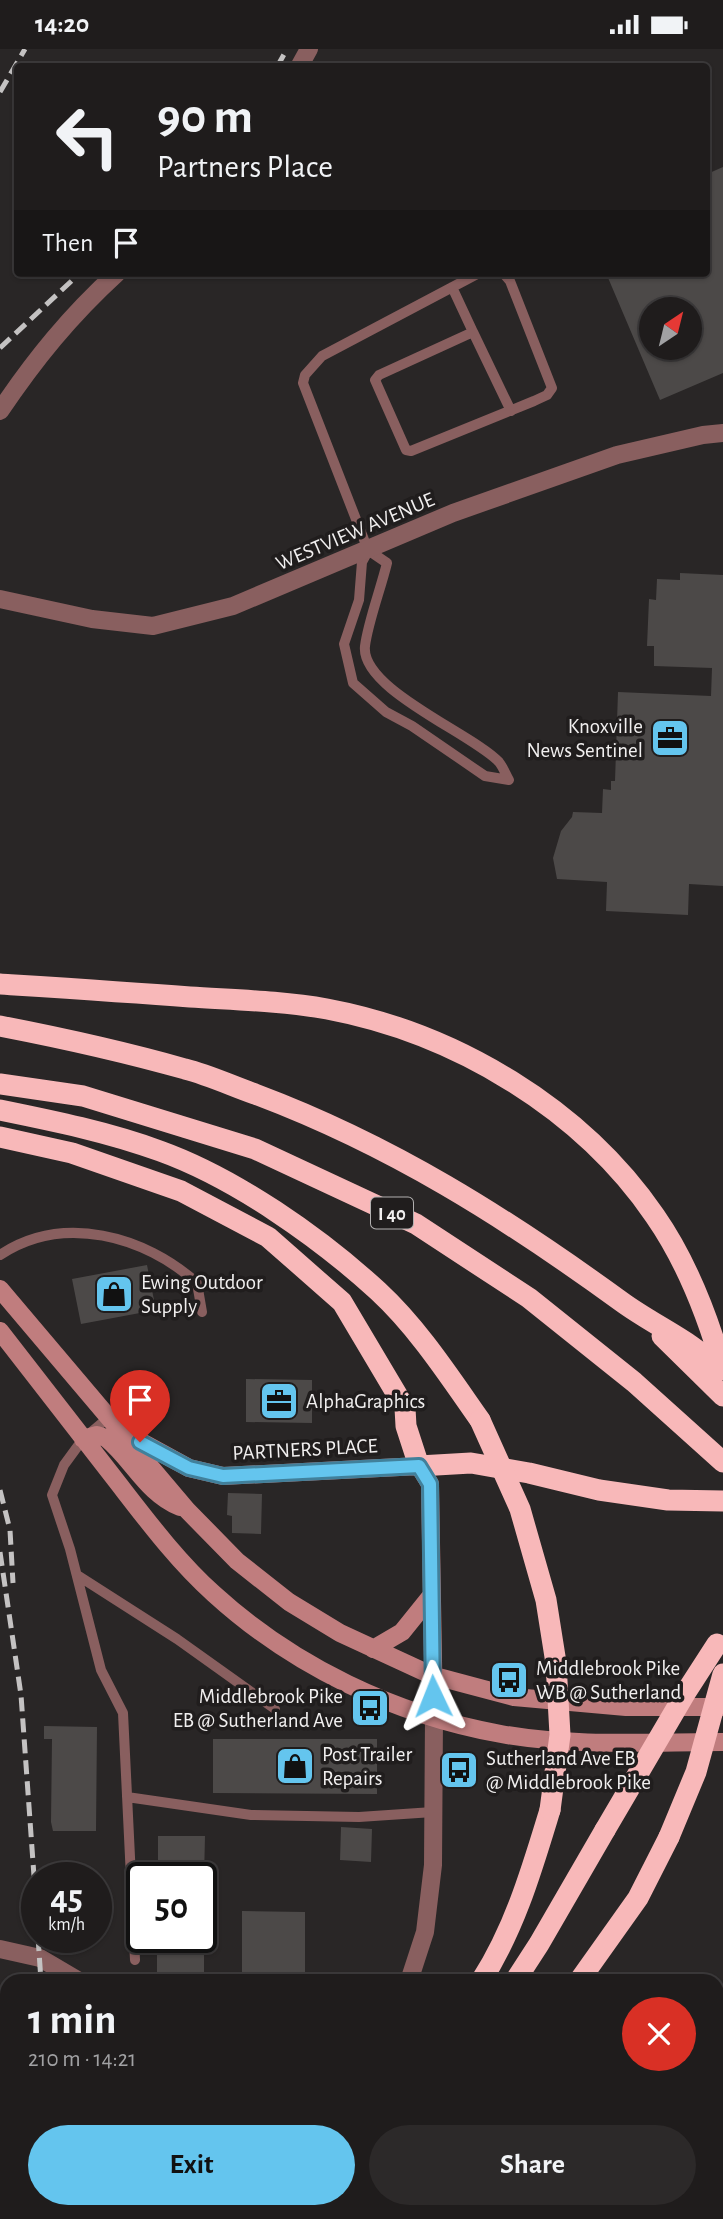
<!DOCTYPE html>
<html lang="en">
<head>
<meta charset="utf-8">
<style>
	:root { --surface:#1f1c1c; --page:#2c2929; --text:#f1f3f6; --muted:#a1a1a3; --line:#3c3a3b; --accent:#64c5ee }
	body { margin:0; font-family:"Alegreya Sans",sans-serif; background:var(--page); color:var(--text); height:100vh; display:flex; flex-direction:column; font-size:26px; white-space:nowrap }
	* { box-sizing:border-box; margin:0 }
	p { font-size:23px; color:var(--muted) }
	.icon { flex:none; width:38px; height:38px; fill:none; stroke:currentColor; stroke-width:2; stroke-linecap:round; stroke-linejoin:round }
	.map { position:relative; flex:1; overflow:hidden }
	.details { position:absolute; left:0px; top:1925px; width:724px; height:245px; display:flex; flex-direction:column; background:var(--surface); border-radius:21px 21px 0 0; box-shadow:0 2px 5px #0004,0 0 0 2px var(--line) }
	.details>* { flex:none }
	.guide { position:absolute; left:14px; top:14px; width:696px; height:214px; border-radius:7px; box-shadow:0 2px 5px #0004,0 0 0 2px var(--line); background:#1f1c1c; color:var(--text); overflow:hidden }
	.needle { width:46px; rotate:35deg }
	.controls { position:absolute; left:639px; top:248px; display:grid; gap:14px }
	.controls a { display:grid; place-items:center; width:63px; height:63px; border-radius:50%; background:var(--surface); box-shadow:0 2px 5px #0004,0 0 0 2px var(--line); font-size:35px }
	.speed { position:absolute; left:21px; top:1813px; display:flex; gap:14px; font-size:35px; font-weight:700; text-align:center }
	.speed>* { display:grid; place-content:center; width:91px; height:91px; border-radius:50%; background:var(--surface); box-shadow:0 2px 5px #0004,0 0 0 2px var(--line); line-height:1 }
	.speed small { font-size:18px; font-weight:400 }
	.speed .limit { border:4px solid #111; border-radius:10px; background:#fff; color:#111 }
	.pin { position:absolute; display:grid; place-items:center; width:60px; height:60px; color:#fff; margin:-72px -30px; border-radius:50% 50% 50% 0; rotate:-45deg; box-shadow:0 0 7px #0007 }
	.pin .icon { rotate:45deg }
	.me { position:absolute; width:77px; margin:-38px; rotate:358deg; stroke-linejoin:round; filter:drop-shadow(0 0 5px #0008) }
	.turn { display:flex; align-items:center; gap:24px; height:147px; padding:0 28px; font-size:32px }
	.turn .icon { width:91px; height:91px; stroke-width:2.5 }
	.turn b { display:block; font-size:49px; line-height:60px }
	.then { display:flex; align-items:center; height:66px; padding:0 28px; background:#0003; gap:14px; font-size:26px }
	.round { display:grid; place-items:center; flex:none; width:74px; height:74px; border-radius:37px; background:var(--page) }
	.headline { display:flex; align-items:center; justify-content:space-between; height:119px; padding:0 28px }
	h1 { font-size:42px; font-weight:700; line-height:52px }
	.button { display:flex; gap:14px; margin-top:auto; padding:14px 28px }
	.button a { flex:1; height:80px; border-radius:42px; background:var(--accent); color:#111; font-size:28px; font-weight:700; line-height:80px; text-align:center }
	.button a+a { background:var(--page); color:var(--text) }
	.status { display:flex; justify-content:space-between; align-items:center; height:49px; padding:0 35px; background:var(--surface); direction:ltr }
	.status svg { height:19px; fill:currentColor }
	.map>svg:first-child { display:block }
	.building { fill:#4c4948; fill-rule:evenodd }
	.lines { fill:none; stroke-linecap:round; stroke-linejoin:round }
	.service { stroke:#895f5f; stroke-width:10 }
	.minor { stroke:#895f5f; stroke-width:18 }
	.tertiary { stroke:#895f5f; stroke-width:18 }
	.secondary { stroke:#c07d7e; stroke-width:18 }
	.motorway { stroke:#f8b8b9; stroke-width:21 }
	.rail { stroke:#c4c2c2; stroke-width:5; stroke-dasharray:14 7; stroke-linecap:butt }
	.motorway-bridge { stroke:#f8b8b9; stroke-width:21 }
	.route-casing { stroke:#41809b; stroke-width:18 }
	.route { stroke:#64c5ee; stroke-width:12 }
	.labels { text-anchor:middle; stroke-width:7; stroke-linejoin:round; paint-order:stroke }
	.shield { fill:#201d1d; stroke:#b2b0b0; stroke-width:2 }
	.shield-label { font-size:19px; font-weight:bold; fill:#f1efef }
	.street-label { font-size:21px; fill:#f1efef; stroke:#201d1d }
	.poi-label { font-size:21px; fill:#f1efef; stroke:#201d1d; text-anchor:start }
</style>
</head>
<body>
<div class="status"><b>14:20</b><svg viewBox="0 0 49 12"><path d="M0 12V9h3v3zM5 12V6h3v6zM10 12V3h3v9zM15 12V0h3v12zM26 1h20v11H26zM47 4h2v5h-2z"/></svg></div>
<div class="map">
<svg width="723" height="2170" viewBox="0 0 723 2170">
	<rect width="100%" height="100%" fill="#292626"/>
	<path class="building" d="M723 118V324L660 351 606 224H707V125ZM651 261H690V299H651Z
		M680 524 723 526V837L689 835 688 866 606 862 607 833 557 830 553 809 561 782 572 768 573 763 602 764 603 740 611 741V732H615L618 643 711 647 712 619 654 617V597H647L649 550 656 551 657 530 680 531Z
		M147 1216 156 1261 81 1275 72 1230Z
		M246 1330 312 1331V1374L246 1373Z
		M228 1444 262 1445 261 1485 232 1484V1467L227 1466Z
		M44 1677 97 1678 96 1782H53L51 1773 52 1690H44Z
		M213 1690H377V1745L213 1744Z
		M341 1778 372 1780 371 1813 340 1811Z
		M158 1787H205L204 1829H158Z
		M242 1862 305 1863V1932H242Z
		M157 1888H204V1932H157Z"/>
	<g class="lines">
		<path class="service" d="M452 238 473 283 379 326 375 331 406 401 411 402 534 352 547 346 552 339 510 232 503 224
			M473 283 511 362
			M368 502 362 513 359 551 344 595 353 634 386 663 412 677 485 727 509 731C506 726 503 718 499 713 473 685 360 640 365 597 368 573 381 539 387 514L368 501 303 334 305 326 322 307 479 224
			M0 1206C63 1164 145 1187 197 1234L202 1263
			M109 1368 83 1390 64 1416 52 1446 70 1500 101 1621 123 1664 135 1911
			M77 1526 177 1590 275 1660
			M127 1748 251 1766 359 1768 433 1763"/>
		<path class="minor" d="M299 18 309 0
			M0 362C35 310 70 267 117 224
			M0 550 92 570 153 577 233 557 453 464 617 406 703 386 723 384
			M0 1900 40 1909 79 1932
			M594 2163 626 2170"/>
		<path class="tertiary" d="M409 1932 425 1883 433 1816 434 1668
			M211 2170 220 2163"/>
		<path class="secondary" d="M0 1240 187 1461 237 1512 289 1553 340 1584 431 1626 514 1648 626 1658H723
			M0 1282C37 1330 74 1377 111 1425 143 1466 175 1510 214 1545 293 1617 395 1666 501 1685 573 1698 650 1693 723 1693
			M83 1390 97 1386 106 1389C133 1411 146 1444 180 1458
			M136 1390 189 1419 223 1427 419 1417 430 1435 434 1668
			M373 1600 402 1583 431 1547"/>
		<path class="motorway" d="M0 935C63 939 127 943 190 948 236 951 282 952 327 960 455 984 581 1059 655 1167 687 1213 708 1268 723 1321
			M0 977C62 989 125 1003 185 1020 209 1026 232 1037 255 1045 391 1096 505 1168 622 1253 655 1277 692 1292 721 1321
			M0 1035 83 1047 255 1100 416 1175 529 1249 634 1333 723 1413
			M0 1061C54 1072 108 1083 160 1102 235 1129 319 1188 378 1242 418 1279 449 1327 480 1371
			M0 1088 72 1104 181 1142 268 1188 342 1253 405 1359 406 1377 419 1417 471 1414 529 1424 599 1441 668 1451 723 1452
			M662 1287 723 1347
			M481 1932C515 1879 532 1820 550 1761
			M515 1932 539 1895 605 1781
			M579 1932 638 1849 669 1788
			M718 1947 723 1946
			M304 2170 310 2163
			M370 2170 376 2163"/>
		<path class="rail" d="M277 18 287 0
			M0 43 25 0
			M0 299 80 224
			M0 1441 10 1481 13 1534
			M0 1503 21 1646 37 1869
			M38 1888 41 1932
			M58 2163 59 2170"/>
		<path class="motorway-bridge" d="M480 1371 520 1460 546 1551 556 1614 560 1686 550 1761
			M605 1781 686 1643 717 1595
			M669 1788 696 1723 723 1625"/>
	</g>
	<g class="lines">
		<defs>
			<path id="route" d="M140 1393 189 1419 223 1427 419 1417 430 1435 433 1647"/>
		</defs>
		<use href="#route" class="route-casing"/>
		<use href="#route" class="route"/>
	</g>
	<defs>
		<symbol id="office-square" viewBox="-11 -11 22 22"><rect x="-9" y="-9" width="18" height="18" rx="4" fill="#64c5ee" stroke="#201d1d"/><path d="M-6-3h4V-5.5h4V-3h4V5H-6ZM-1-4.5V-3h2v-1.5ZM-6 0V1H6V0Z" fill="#111"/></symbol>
		<symbol id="shop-square" viewBox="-11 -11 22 22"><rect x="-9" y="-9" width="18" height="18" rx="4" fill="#64c5ee" stroke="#201d1d"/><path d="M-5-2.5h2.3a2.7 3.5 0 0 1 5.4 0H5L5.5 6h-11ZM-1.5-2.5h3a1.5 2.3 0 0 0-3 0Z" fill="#111"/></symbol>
		<symbol id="bus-square" viewBox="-11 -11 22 22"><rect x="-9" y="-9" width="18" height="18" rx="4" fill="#64c5ee" stroke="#201d1d"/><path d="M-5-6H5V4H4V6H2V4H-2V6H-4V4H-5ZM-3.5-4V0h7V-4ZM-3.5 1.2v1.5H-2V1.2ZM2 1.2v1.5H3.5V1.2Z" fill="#111"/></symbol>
	</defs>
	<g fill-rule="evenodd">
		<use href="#office-square" x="648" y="667" width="44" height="44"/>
		<use href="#shop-square" x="92" y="1223" width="44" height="44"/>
		<use href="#office-square" x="257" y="1330" width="44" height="44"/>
		<use href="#bus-square" x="487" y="1609" width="44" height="44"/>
		<use href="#bus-square" x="348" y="1637" width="44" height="44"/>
		<use href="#shop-square" x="273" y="1695" width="44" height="44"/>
		<use href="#bus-square" x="437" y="1699" width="44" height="44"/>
	</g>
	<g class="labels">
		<rect class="shield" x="371" y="1148.5" width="42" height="31" rx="5"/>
		<g class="shield-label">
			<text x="392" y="1171">I 40</text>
		</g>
		<g class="street-label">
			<text transform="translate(355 482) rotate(-23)" y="7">WESTVIEW AVENUE</text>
			<text transform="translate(305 1400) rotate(-3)" y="7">PARTNERS PLACE</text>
		</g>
		<g class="poi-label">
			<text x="643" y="684" text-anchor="end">Knoxville<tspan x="643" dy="24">News Sentinel</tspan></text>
			<text x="141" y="1240">Ewing Outdoor<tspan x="141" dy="24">Supply</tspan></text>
			<text x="306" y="1359">AlphaGraphics</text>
			<text x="536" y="1626">Middlebrook Pike<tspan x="536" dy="24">WB @ Sutherland</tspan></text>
			<text x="343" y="1654" text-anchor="end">Middlebrook Pike<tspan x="343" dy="24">EB @ Sutherland Ave</tspan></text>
			<text x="322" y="1712">Post Trailer<tspan x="322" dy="24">Repairs</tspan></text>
			<text x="486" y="1716">Sutherland Ave EB<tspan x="486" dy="24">@ Middlebrook Pike</tspan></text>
		</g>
	</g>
</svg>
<div class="controls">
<a><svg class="needle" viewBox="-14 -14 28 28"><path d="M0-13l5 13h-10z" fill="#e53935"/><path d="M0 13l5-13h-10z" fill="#a1a1a3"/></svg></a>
</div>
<div class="speed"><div>45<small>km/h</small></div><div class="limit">50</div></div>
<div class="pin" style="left:140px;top:1393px;background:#d93025"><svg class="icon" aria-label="arrive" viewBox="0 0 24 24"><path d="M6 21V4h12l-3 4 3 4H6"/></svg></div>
<svg class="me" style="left:433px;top:1647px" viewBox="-20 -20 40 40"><path d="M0-17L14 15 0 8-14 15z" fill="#64c5ee" stroke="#fff" stroke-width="4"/></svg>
<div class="guide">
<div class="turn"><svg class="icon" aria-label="left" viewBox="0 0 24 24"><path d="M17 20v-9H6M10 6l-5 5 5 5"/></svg><div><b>90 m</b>Partners Place</div></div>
<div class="then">Then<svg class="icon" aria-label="arrive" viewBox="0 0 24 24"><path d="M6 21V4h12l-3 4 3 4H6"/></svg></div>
</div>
<section class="details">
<div class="headline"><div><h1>1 min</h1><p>210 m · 14:21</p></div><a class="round" style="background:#d93025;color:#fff"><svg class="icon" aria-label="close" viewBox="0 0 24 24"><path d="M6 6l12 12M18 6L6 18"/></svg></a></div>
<div class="button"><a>Exit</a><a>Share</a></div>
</section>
</div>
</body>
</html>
